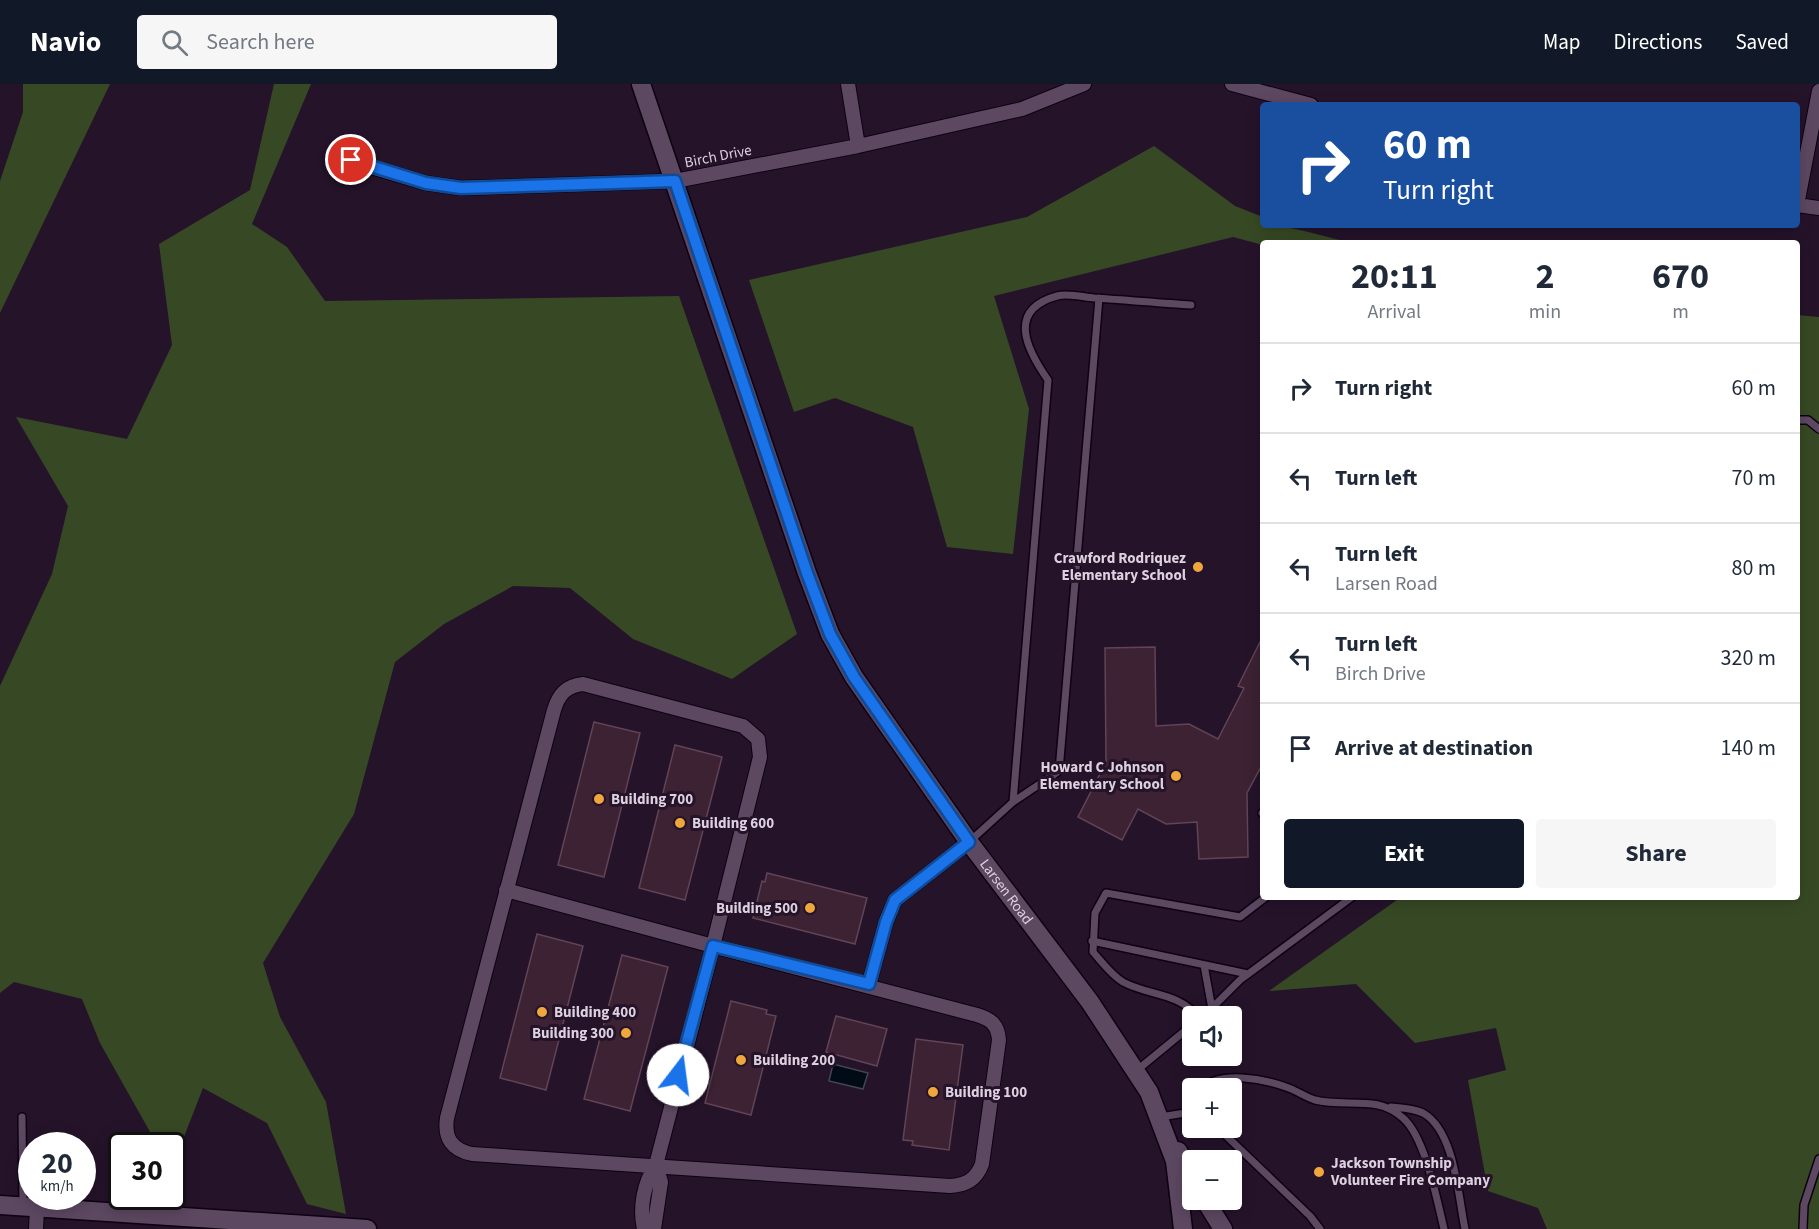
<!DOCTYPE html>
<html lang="en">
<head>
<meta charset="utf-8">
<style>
	:root { --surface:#fff; --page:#f6f6f7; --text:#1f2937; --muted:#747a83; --line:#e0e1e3; --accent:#111827 }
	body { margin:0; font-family:"Source Sans 3",sans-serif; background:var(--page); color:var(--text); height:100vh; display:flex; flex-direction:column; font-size:22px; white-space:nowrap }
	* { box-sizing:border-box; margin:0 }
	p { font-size:20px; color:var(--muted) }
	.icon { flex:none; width:33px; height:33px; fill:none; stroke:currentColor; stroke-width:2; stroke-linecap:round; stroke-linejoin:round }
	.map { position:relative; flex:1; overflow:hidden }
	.side { position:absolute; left:1260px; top:156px; width:540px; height:660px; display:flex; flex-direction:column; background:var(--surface); border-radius:6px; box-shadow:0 3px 15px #0003 }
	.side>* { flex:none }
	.guide { position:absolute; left:1260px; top:18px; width:540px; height:126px; border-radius:6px; box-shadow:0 3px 15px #0003; background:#1a4fa0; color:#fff; overflow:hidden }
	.buttons { position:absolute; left:1182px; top:922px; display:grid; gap:12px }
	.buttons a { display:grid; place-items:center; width:60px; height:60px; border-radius:6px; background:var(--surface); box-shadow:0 3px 15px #0003; font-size:30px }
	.speed { position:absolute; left:18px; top:1048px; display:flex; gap:12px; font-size:30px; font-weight:700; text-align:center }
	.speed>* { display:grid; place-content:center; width:78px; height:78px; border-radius:50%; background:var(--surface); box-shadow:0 3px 15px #0003; line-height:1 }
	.speed small { font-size:15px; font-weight:400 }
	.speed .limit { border:3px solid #111; border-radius:9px; background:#fff; color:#111 }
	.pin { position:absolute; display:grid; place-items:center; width:51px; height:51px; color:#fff; margin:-26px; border:3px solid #fff; border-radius:50%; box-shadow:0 2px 6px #0007 }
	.me { position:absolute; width:66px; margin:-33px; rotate:15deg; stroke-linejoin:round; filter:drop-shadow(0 0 4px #0008) }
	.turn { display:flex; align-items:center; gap:21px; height:126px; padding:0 24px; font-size:27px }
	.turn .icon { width:78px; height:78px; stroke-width:2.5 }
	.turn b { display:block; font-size:42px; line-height:51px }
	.eta { display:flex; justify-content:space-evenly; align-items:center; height:102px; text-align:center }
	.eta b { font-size:36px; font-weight:700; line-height:42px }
	.action { display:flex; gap:12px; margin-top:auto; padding:12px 24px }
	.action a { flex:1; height:69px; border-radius:6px; background:var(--accent); color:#fff; font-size:24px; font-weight:700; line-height:69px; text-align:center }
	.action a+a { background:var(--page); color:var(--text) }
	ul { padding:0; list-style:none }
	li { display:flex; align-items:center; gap:18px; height:90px; padding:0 24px; border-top:2px solid var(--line) }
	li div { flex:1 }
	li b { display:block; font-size:22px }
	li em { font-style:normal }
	header { display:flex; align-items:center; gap:36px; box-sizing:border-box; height:84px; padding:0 30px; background:var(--accent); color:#fff }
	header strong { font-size:28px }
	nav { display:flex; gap:33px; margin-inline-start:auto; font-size:21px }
	.search { width:420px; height:54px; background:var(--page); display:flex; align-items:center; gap:15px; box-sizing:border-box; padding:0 21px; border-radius:6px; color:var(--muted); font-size:22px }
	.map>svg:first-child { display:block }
	.green { fill:#374924 }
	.water { fill:#000b15; stroke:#424652; stroke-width:1.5 }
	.building { fill:#3c2233; stroke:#614456; stroke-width:1.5 }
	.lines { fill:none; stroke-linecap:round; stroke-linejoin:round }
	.service-casing { stroke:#0e0112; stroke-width:10 }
	.minor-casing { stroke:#0e0112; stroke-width:16 }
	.tertiary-casing { stroke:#0e0112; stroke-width:21 }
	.service { stroke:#5d4862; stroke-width:7 }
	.minor { stroke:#5d4862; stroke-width:14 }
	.tertiary { stroke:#5d4862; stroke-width:18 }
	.route-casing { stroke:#114b97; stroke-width:15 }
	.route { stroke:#1a73e8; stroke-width:10 }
	.poi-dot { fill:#efa73d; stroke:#25132a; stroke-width:2 }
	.labels { text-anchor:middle; stroke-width:6; stroke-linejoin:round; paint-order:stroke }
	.street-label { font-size:15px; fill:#ddd1e0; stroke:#25132a }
	.poi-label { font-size:15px; font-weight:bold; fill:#ddd1e0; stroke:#25132a; text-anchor:start }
</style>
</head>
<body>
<header>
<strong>Navio</strong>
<div class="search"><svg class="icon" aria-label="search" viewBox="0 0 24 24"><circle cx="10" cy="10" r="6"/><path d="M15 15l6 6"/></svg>Search here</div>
<nav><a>Map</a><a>Directions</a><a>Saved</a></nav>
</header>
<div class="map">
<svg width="1819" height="1145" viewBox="0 0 1819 1145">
	<rect width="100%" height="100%" fill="#25132a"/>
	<path class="green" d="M23 0H110L0 229V97L23 28Z
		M274 0H311L252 140 287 163 325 217 679 212 797 550 732 595 633 555 570 504 513 502 444 540 395 578 354 730 263 879 280 933 326 1018 346 1130 307 1120 267 1039 203 1004 173 1081 172 1062H158L100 959 82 915 14 898 0 909V602L52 490 68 422 16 333 127 355 172 261 159 160 250 106Z
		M1154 62 1235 122 1263 133V141C1291 141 1324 153 1353 159L1263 161 1233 153 994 212 1029 325 1013 470 947 463 913 343 835 314 794 328 749 196 1027 133Z
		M1797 231 1819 233V1145H1547L1538 1124 1488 1107 1468 996 1506 986 1496 944 1415 959 1356 900 1269 907 1401 813H1797Z"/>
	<path class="water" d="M833 980 868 989 863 1005 829 997Z"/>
	<path class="building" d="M1263 552V679L1247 709 1248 773 1199 775 1197 738 1166 740 1138 725 1122 756 1078 733 1106 678 1105 564 1155 563 1156 642 1189 640 1218 655 1244 604 1238 602Z
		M594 638 640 649 604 793 558 781Z
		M675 661 722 673 685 816 639 804Z
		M767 789 867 814 855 860 753 834 762 797 765 798Z
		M537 850 583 862 546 1006 500 994Z
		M622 871 668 883 630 1027 584 1015Z
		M731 917 767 926 766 930 776 932 751 1031 705 1019Z
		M836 932 887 945 877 982 826 968Z
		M916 955 963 961 949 1066 912 1061 913 1057 903 1056Z"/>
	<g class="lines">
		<defs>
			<path id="service" d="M1797 336H1808L1819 345
				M1013 718 1059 687 1099 214
				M1262 729 1263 730
				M969 758 1013 718 1048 296C1027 266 1006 226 1057 212 1068 209 1083 213 1094 214 1126 216 1159 219 1191 221
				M1092 857 1248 890
				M1204 881 1212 925
				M1198 933C1178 908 1149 912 1123 898 1111 891 1102 878 1093 868L1095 829 1106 809 1240 833 1266 813
				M1203 933 1240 896 1352 813
				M1136 987 1192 941
				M1202 1005C1219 986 1264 995 1286 1003 1296 1006 1305 1013 1315 1016 1346 1024 1377 1010 1403 1034 1425 1053 1437 1116 1444 1145
				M1391 1023C1402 1024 1413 1024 1423 1029 1455 1047 1458 1112 1465 1145
				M22 1033 23 1120
				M1160 1033 1192 1028
				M1218 1044 1310 1132 1320 1145
				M1803 1145 1804 1121 1819 1075"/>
			<path id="minor" d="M848 0 858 62
				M1232 0 1311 21
				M1819 7 1797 121 1819 124
				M351 77 426 99 461 104 675 97 858 62 1022 25 1084 0
				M583 600 743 642 758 655 760 673 713 862 977 931C991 935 998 941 999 956L982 1080C976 1096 966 1101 950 1102L472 1070C452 1066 444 1054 447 1034L554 626C559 610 566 602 583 600Z
				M506 806 713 862 656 1081C644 1099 639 1123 644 1145
				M869 900 886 838 895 816 969 758
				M36 1145 37 1124
				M654 1145 661 1098 656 1081"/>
			<g id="tertiary">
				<path id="s1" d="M641 0 807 489 830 550 854 593 969 758 1090 918 1149 1008 1175 1077 1183 1145"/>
				<path d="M1178 1067 1192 1093"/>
				<path d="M1205 1116 1223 1145"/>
				<path d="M0 1121 367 1145"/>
			</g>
		</defs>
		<use href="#service" class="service-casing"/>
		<use href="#minor" class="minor-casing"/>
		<use href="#tertiary" class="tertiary-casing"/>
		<use href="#service" class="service"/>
		<use href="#minor" class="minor"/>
		<use href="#tertiary" class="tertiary"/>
	</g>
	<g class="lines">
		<defs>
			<path id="route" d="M351 76 426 99 461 104 675 97 807 489 830 550 854 593 969 758 895 816 886 838 869 900 713 862 678 991"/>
		</defs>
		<use href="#route" class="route-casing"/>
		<use href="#route" class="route"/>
	</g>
	<g class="poi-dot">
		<circle cx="1198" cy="483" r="6"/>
		<circle cx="1176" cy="692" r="6"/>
		<circle cx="599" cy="715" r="6"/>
		<circle cx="680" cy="739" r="6"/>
		<circle cx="810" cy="824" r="6"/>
		<circle cx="542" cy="928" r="6"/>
		<circle cx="626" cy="949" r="6"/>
		<circle cx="741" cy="976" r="6"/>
		<circle cx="933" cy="1008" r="6"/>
		<circle cx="1319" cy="1088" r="6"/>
	</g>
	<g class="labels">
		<g class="street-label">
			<text transform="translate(718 72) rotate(-11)" y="5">Birch Drive</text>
			<text dy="5" stroke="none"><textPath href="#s1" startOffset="894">Larsen Road</textPath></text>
		</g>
		<g class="poi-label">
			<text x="1186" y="479" text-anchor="end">Crawford Rodriquez<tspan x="1186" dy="17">Elementary School</tspan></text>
			<text x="1164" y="688" text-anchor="end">Howard C Johnson<tspan x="1164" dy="17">Elementary School</tspan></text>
			<text x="611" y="720">Building 700</text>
			<text x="692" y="744">Building 600</text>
			<text x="798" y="829" text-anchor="end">Building 500</text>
			<text x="554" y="933">Building 400</text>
			<text x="614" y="954" text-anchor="end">Building 300</text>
			<text x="753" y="981">Building 200</text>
			<text x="945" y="1013">Building 100</text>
			<text x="1331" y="1084">Jackson Township<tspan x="1331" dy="17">Volunteer Fire Company</tspan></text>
		</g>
	</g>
</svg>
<div class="buttons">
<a><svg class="icon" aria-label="sound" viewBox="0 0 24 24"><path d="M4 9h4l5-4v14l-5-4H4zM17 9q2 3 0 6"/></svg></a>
<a>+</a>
<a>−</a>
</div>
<div class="speed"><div>20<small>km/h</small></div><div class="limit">30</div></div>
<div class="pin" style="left:351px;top:76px;background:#d93025"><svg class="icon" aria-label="arrive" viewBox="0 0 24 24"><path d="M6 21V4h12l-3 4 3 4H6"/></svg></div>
<svg class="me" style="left:678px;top:991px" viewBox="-20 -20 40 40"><circle r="19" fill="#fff"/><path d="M0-13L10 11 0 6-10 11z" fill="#1a73e8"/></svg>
<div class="guide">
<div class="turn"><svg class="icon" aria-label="right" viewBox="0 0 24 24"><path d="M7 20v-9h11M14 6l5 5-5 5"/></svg><div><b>60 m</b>Turn right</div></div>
</div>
<section class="side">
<div class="eta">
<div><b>20:11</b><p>Arrival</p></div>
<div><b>2</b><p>min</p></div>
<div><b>670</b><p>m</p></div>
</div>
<ul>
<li><svg class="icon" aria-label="right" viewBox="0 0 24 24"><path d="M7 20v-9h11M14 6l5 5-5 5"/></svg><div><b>Turn right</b></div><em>60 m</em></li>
<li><svg class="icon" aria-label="left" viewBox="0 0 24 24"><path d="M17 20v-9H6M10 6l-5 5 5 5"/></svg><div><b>Turn left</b></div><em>70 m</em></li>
<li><svg class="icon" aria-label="left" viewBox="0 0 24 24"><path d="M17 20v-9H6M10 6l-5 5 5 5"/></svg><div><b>Turn left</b><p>Larsen Road</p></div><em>80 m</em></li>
<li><svg class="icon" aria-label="left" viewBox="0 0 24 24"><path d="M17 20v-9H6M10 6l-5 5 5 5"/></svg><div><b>Turn left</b><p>Birch Drive</p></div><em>320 m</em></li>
<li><svg class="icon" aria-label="arrive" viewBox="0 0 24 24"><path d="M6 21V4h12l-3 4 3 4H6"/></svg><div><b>Arrive at destination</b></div><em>140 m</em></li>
</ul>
<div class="action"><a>Exit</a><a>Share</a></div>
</section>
</div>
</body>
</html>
